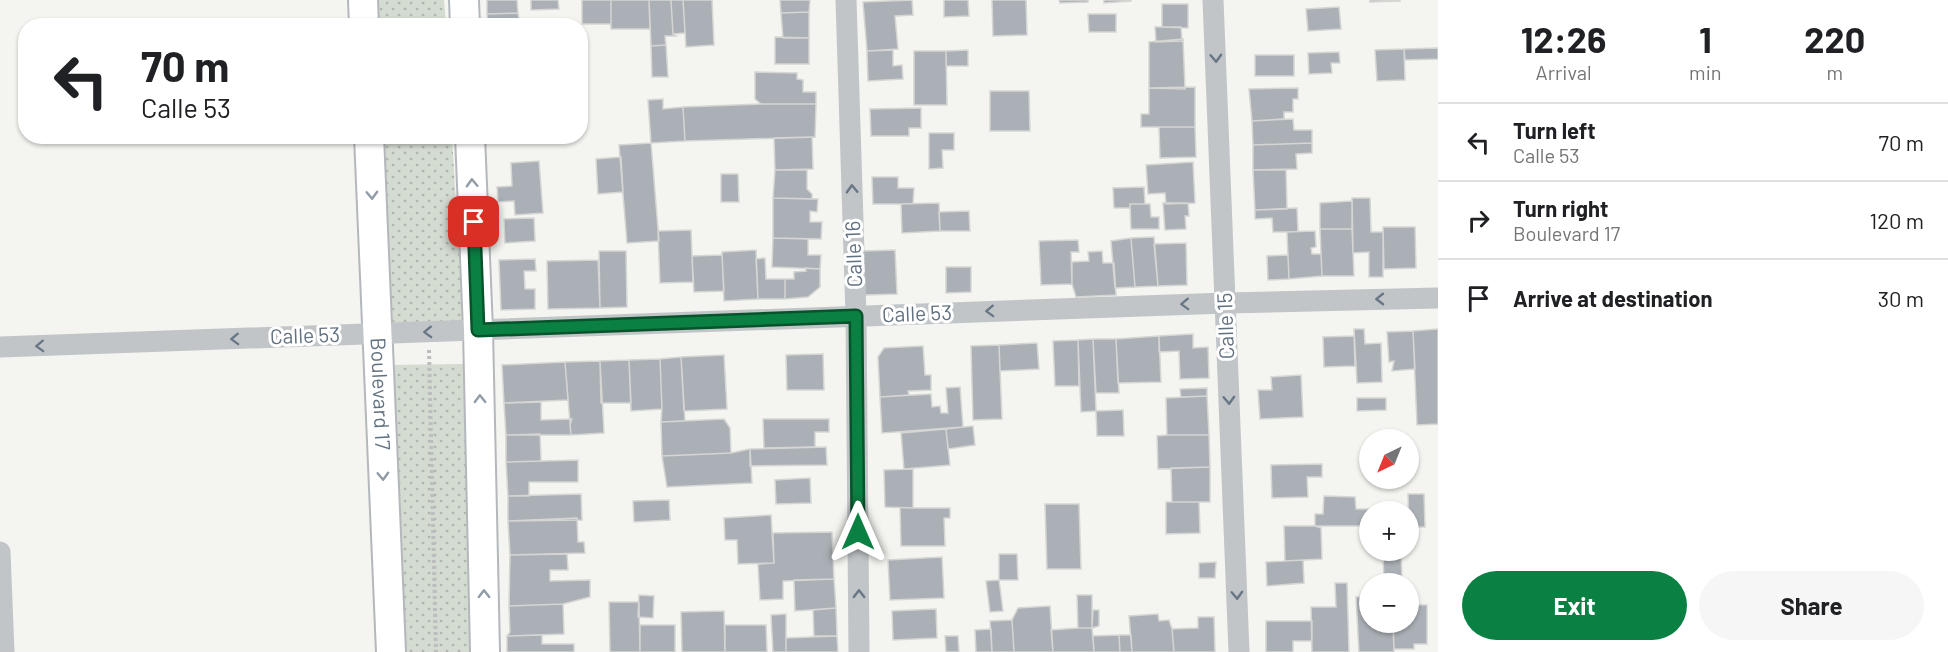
<!DOCTYPE html>
<html lang="en">
<head>
<meta charset="utf-8">
<style>
	:root { --surface:#fff; --page:#f6f6f6; --text:#202124; --muted:#757577; --line:#e0e0e0; --accent:#0b8043 }
	body { margin:0; font-family:Barlow,sans-serif; background:var(--page); color:var(--text); height:100vh; display:flex; flex-direction:column; font-size:22px; white-space:nowrap }
	* { box-sizing:border-box; margin:0 }
	p { font-size:20px; color:var(--muted) }
	.icon { flex:none; width:33px; height:33px; fill:none; stroke:currentColor; stroke-width:2; stroke-linecap:round; stroke-linejoin:round }
	.map { position:relative; flex:1; overflow:hidden }
	.details { display:flex; flex-direction:column; background:var(--surface); width:510px }
	.details>* { flex:none }
	.guide { position:absolute; left:18px; top:18px; width:570px; height:126px; border-radius:24px; box-shadow:0 2px 4px #0004; background:#fff; color:var(--text); overflow:hidden }
	.needle { width:39px; rotate:223deg }
	.buttons { position:absolute; left:1359px; top:429px; display:grid; gap:12px }
	.buttons a { display:grid; place-items:center; width:60px; height:60px; border-radius:50%; background:var(--surface); box-shadow:0 2px 4px #0004; font-size:30px }
	.pin { position:absolute; display:grid; place-items:center; width:51px; height:51px; color:#fff; margin:-26px; border-radius:12px; box-shadow:0 3px 9px #0006 }
	.me { position:absolute; width:66px; margin:-33px; rotate:0deg; stroke-linejoin:round; filter:drop-shadow(0 0 4px #0008) }
	.turn { display:flex; align-items:center; gap:21px; height:126px; padding:0 24px; font-size:27px }
	.turn .icon { width:78px; height:78px; stroke-width:2.5 }
	.turn b { display:block; font-size:42px; line-height:51px }
	.eta { display:flex; justify-content:space-evenly; align-items:center; height:102px; text-align:center }
	.eta b { font-size:36px; font-weight:700; line-height:42px }
	.primary-button { display:flex; gap:12px; margin-top:auto; padding:12px 24px }
	.primary-button a { flex:1; height:69px; border-radius:36px; background:var(--accent); color:#fff; font-size:24px; font-weight:700; line-height:69px; text-align:center }
	.primary-button a+a { background:var(--page); color:var(--text) }
	ul { padding:0; list-style:none }
	li { display:flex; align-items:center; gap:18px; height:78px; padding:0 24px; border-top:2px solid var(--line) }
	li div { flex:1 }
	li b { display:block; font-size:22px }
	li em { font-style:normal }
	main { display:flex; flex:1; min-height:0 }
	.map>svg:first-child { display:block }
	.grass { fill:url(#grass-dots) }
	.building { fill:#aab0b6; stroke:#d5d5d3; stroke-width:1.5 }
	.lines { fill:none; stroke-linecap:round; stroke-linejoin:round }
	.secondary-casing { stroke:#b4b8bc; stroke-width:32 }
	.path { stroke:#bbbdbf; stroke-width:4; stroke-dasharray:3 3; stroke-linecap:butt }
	.minor { stroke:#c1c5c8; stroke-width:21 }
	.secondary { stroke:#fff; stroke-width:28 }
	.oneway { stroke:#687685 }
	.oneway2 { stroke:#929ca7 }
	.route-casing { stroke:#07532c; stroke-width:15 }
	.route { stroke:#0b8043; stroke-width:10 }
	.labels { text-anchor:middle; stroke-width:6; stroke-linejoin:round; paint-order:stroke }
	.street-label { font-size:21px; fill:#637281; stroke:#fff }
</style>
</head>
<body>
<main>
<div class="map">
<svg width="1438" height="652" viewBox="0 0 1438 652">
	<defs>
		<pattern id="grass-dots" width="8" height="8" patternUnits="userSpaceOnUse" patternTransform="scale(1.5)"><rect width="8" height="8" fill="#d4dbd1"/><path d="M2 2h.1M6 6h.1" fill="none" stroke="#b0b6af" stroke-width="1.8" stroke-linecap="round"/></pattern>
	</defs>
	<rect width="100%" height="100%" fill="#f4f4f0"/>
	<path class="grass" d="M374 0H444L446 25H376Z
		M382 137H452L463 321 393 325Z
		M464 364 475 652H396L388 365Z"/>
	<path class="building" d="M487 0H517L518 13 487 14Z
		M531 0H558L559 9 531 10Z
		M582 0H611V24H582Z
		M611 0H649L650 29H611Z
		M649 0H671L673 34 676 36H665L666 45 651 46Z
		M671 0H683L685 33 673 34Z
		M683 0H712L714 45 686 47Z
		M810 0 809 12 781 13 780 0Z
		M912 0 913 15 895 16 898 49 867 51 863 2Z
		M944 0H968L969 16 944 17Z
		M992 0H1026L1027 35 993 36Z
		M1059 0H1088V2L1060 3Z
		M1104 0H1131V1L1104 3Z
		M1370 0H1400V1L1370 2Z
		M1162 4H1188V28L1162 27Z
		M1339 7 1341 29 1308 31 1306 9Z
		M809 12V38H783L781 13Z
		M518 13 520 26H488L487 14Z
		M1088 14H1116V32H1089Z
		M1155 27H1181L1182 41 1156 42Z
		M775 37 809 38V64H775Z
		M1183 39 1185 89 1149 88V42Z
		M666 45 668 77H652L651 46Z
		M1438 48V59L1405 60 1404 49Z
		M1404 49 1405 80 1377 81 1375 50Z
		M893 50V66L902 65 903 79 868 81 867 51Z
		M968 50V66H946V51Z
		M914 51H946L947 105H914Z
		M1339 52 1340 63H1331L1332 73 1309 74 1308 53Z
		M1255 55H1294V76H1255Z
		M755 72 797 73V79L803 80V92H816V104H761L755 99Z
		M1195 87V127H1141V114H1149V88Z
		M1298 88V99H1293V112H1284V119L1252 121 1249 89Z
		M990 91H1029L1030 131H990Z
		M663 99V109L683 107 685 141 651 143 648 100Z
		M761 104H816L815 137 685 141 683 107Z
		M921 108V128H909V136H871L870 109Z
		M1293 119 1294 130H1312V143L1253 145 1252 121Z
		M1159 127H1195L1196 157 1160 158Z
		M929 133H954V150H942L943 168 929 169Z
		M812 137 813 169 775 170 774 138Z
		M651 143 659 241 627 243 619 145Z
		M1312 143V153L1296 154 1297 169 1253 170V145Z
		M621 157 623 192 598 194 596 159Z
		M539 161 543 213 515 215 514 201 498 202 497 187 512 186 511 163Z
		M1193 162 1195 203 1166 204 1165 193 1148 194 1146 165Z
		M775 170H807V189L812 194V199L773 198Z
		M1253 170H1286L1287 209 1255 210Z
		M721 174H738L739 202H721Z
		M872 177H898V188H914L913 204H873Z
		M1144 187 1145 204H1130V208H1114L1113 188Z
		M773 198 818 199 817 212 810 211V222H822L821 239 773 238Z
		M1352 198H1370L1371 232H1383V277H1369V252L1353 253Z
		M1352 201V229H1320V203Z
		M939 203 940 231 902 233 901 204Z
		M1163 203H1188L1189 216H1185L1186 229 1165 230Z
		M1130 204H1150L1151 217H1159V229H1131Z
		M1297 208 1298 232H1273L1272 218 1255 219V210Z
		M969 211 970 231H940L939 212Z
		M534 218 535 241 505 243 504 219Z
		M1383 227H1415L1416 268 1384 269Z
		M1320 229H1352L1354 276H1322Z
		M691 230 693 282 660 283 658 231Z
		M1315 231 1316 247 1311 248 1312 254H1321L1322 276 1289 279 1287 232Z
		M1154 237 1158 286 1135 287 1131 238Z
		M773 238 808 239V255H821L820 269 772 267Z
		M1131 238 1135 287 1115 288 1111 241Z
		M1078 240 1079 252H1071L1072 284 1041 285 1039 241Z
		M1186 243 1187 285 1158 286 1154 244Z
		M756 250 758 299 724 301 722 252Z
		M895 250 897 294 865 295 863 251Z
		M599 251H626L627 307 600 308Z
		M1102 251 1103 263H1114L1116 295 1076 297 1072 284V262L1089 261 1088 252Z
		M722 255 724 291 694 292 692 256Z
		M1288 255 1289 279 1268 280 1267 256Z
		M765 258 766 279H785V299H758L756 259Z
		M535 259 536 271H524L525 289H535V309L501 310 499 260Z
		M598 260 600 308 548 309 547 261Z
		M946 267H971V292L946 293Z
		M805 268 820 269V287L808 297 785 299V279H794V272L806 271Z
		M1354 329H1364L1365 344 1381 343 1382 382 1357 383Z
		M1438 329V424L1417 425 1413 331Z
		M1413 331 1415 369 1392 371 1394 361 1389 362 1387 332Z
		M1193 334V348L1208 347 1209 378 1180 379 1179 351 1159 352V336Z
		M1159 336 1161 382 1118 383 1116 339Z
		M1354 336 1355 366 1324 367 1323 337Z
		M1093 339 1096 411 1081 412 1078 340Z
		M1093 339H1116L1119 393H1096Z
		M1078 340 1079 386H1055L1053 341Z
		M1037 343 1039 369 1000 371 999 345Z
		M999 345 1002 419 973 420 971 346Z
		M923 346 925 375H931V390L908 391 909 395 880 397 878 357 884 348Z
		M823 354 824 390H787L786 355Z
		M724 355 727 409 684 411 681 357Z
		M681 357 685 421 661 422 662 409 660 359Z
		M660 359 662 409 631 411 629 360Z
		M629 360 631 403H601L600 361Z
		M600 361 604 433 571 435 565 362Z
		M565 362 568 400 504 403 502 365Z
		M1301 375 1303 417 1260 419 1258 390H1272L1271 377Z
		M960 387 963 427 882 433 880 397 931 394 932 407 940 406 941 413H948L946 388Z
		M1207 388V396L1181 397 1180 389Z
		M1207 396 1209 435H1167L1166 398Z
		M1357 398H1386V410L1357 411Z
		M541 402V420L572 419 570 425 571 435H506L504 403Z
		M1123 410 1124 436H1097L1096 411Z
		M724 419 730 428 731 453 662 456 661 422Z
		M763 419H829V432H815V447L764 448Z
		M973 426 975 445 948 449 946 429Z
		M946 429 950 465 904 469 901 433Z
		M540 434 541 461 506 462V435Z
		M1167 435H1209L1210 467 1158 469 1157 436Z
		M826 447 827 465 750 466V449Z
		M750 449 752 483 667 487 662 456 731 453Z
		M578 460V482H529V496H508L506 462Z
		M1322 464V477H1307L1308 497 1272 498 1271 465Z
		M1210 467V502H1172L1171 468Z
		M913 469V508L885 507 884 470Z
		M810 478 811 503 776 504 775 480Z
		M581 494 582 520 508 521V496Z
		M1408 494H1424L1425 527H1409Z
		M1324 496 1355 497 1356 509H1369V526H1315V514H1323Z
		M669 500 670 520 634 522 633 501Z
		M1166 502H1199L1200 533 1166 534Z
		M1045 504H1079L1081 569H1047Z
		M900 508H950V518H944L945 546H901Z
		M771 515 774 563 738 564 737 540H725L724 518Z
		M577 518 578 542H584L585 553 510 555 508 521Z
		M1284 526H1315L1321 528 1322 559 1285 561Z
		M832 532 834 579 783 581V599L760 600 758 564 774 563 773 533Z
		M567 554 568 570H550V581L590 580V597L563 604 509 606 510 555Z
		M999 554H1017L1018 580H999Z
		M1401 555 1402 578 1384 580 1383 556Z
		M942 557 944 598 890 600 888 560Z
		M1303 560 1304 583 1267 586 1266 562Z
		M1216 562 1215 578H1199V563Z
		M834 579 836 608 795 611 794 580Z
		M999 580 1003 611 990 612 986 581Z
		M1335 583H1347L1349 652H1312L1311 607H1336Z
		M639 595 654 596 653 618 638 617Z
		M1077 595H1092V628H1078Z
		M1356 597H1370V622H1393L1394 652H1359Z
		M609 602H639L640 652H610Z
		M563 604 564 634 507 636 510 632 509 606Z
		M1408 605H1427V644H1414V649H1394L1393 622H1408Z
		M1050 606 1053 652H1014L1012 620 1018 608Z
		M836 608 837 636H814L813 610Z
		M936 609 937 638 893 640 892 611Z
		M1093 610H1099V626L1092 628Z
		M724 611 725 652H682L681 612Z
		M786 614V652H773L771 615Z
		M1158 614 1159 621 1169 620 1172 629 1174 652H1132L1129 616Z
		M1198 617H1214L1215 652H1174L1172 629 1198 628Z
		M1012 620 1014 652H992L990 621Z
		M1266 621H1312V641H1293V652H1266Z
		M640 625H675V652H640Z
		M725 625H766L767 652H725Z
		M1078 628H1092L1094 652H1053L1051 630Z
		M991 629 992 652H976L975 630Z
		M542 635V644H574V652H507V636Z
		M1119 635 1120 652H1094L1093 636Z
		M1119 635H1131L1132 652H1120Z
		M837 636 838 652H786V638Z
		M945 636H958L959 652H946Z"/>
	<g class="lines">
		<defs>
			<g id="secondary">
				<path d="M363 0 364 26"/>
				<path d="M464 0 465 26"/>
				<path id="s1" d="M369 136 391 652"/>
				<path d="M470 136 478 330 485 652"/>
			</g>
		</defs>
		<use href="#secondary" class="secondary-casing"/>
		<path class="path" d="M429 350 436 652"/>
		<path class="minor" d="M846 0 856 316 859 652
			M1213 0 1239 652
			M0 347 1226 303 1438 298
			M0 552 4 652"/>
		<use href="#secondary" class="secondary"/>
	</g>
	<defs><path id="oneway-chevron" d="M-2-3.5L2.5 0L-2 3.5" fill="none" stroke-width="1.6" stroke-linecap="round" stroke-linejoin="round" transform="scale(1.5)"/></defs>
	<g class="oneway">
		<use href="#oneway-chevron" transform="translate(1216 58) rotate(88)"/>
		<use href="#oneway-chevron" transform="translate(852 189) rotate(-92)"/>
		<use href="#oneway-chevron" transform="translate(1380 299) rotate(179)"/>
		<use href="#oneway-chevron" transform="translate(1185 304) rotate(178)"/>
		<use href="#oneway-chevron" transform="translate(990 311) rotate(178)"/>
		<use href="#oneway-chevron" transform="translate(428 332) rotate(178)"/>
		<use href="#oneway-chevron" transform="translate(235 339) rotate(178)"/>
		<use href="#oneway-chevron" transform="translate(40 346) rotate(178)"/>
		<use href="#oneway-chevron" transform="translate(1229 400) rotate(88)"/>
		<use href="#oneway-chevron" transform="translate(859 594) rotate(-90)"/>
		<use href="#oneway-chevron" transform="translate(1237 595) rotate(88)"/>
	</g>
	<g class="oneway2">
		<use href="#oneway-chevron" transform="translate(472 183) rotate(-92)"/>
		<use href="#oneway-chevron" transform="translate(372 195) rotate(88)"/>
		<use href="#oneway-chevron" transform="translate(480 399) rotate(-91)"/>
		<use href="#oneway-chevron" transform="translate(383 476) rotate(88)"/>
		<use href="#oneway-chevron" transform="translate(484 594) rotate(-91)"/>
	</g>
	<g class="lines">
		<defs>
			<path id="route" d="M474 222 478 330 856 316 858 532"/>
		</defs>
		<use href="#route" class="route-casing"/>
		<use href="#route" class="route"/>
	</g>
	<g class="labels">
		<g class="street-label">
			<text transform="translate(854 254) rotate(-92)" y="7">Calle 16</text>
			<text transform="translate(917 314) rotate(-2)" y="7">Calle 53</text>
			<text transform="translate(1226 326) rotate(-92)" y="7">Calle 15</text>
			<text transform="translate(305 336) rotate(-2)" y="7">Calle 53</text>
			<text dy="7" stroke="none"><textPath href="#s1" startOffset="258">Boulevard 17</textPath></text>
		</g>
	</g>
</svg>
<div class="buttons">
<a><svg class="needle" viewBox="-14 -14 28 28"><path d="M0-13l5 13h-10z" fill="#e53935"/><path d="M0 13l5-13h-10z" fill="#757577"/></svg></a>
<a>+</a>
<a>−</a>
</div>
<div class="pin" style="left:474px;top:222px;background:#d93025"><svg class="icon" aria-label="arrive" viewBox="0 0 24 24"><path d="M6 21V4h12l-3 4 3 4H6"/></svg></div>
<svg class="me" style="left:858px;top:532px" viewBox="-20 -20 40 40"><path d="M0-17L14 15 0 8-14 15z" fill="#0b8043" stroke="#fff" stroke-width="4"/></svg>
<div class="guide">
<div class="turn"><svg class="icon" aria-label="left" viewBox="0 0 24 24"><path d="M17 20v-9H6M10 6l-5 5 5 5"/></svg><div><b>70 m</b>Calle 53</div></div>
</div>
</div>
<section class="details">
<div class="eta">
<div><b>12:26</b><p>Arrival</p></div>
<div><b>1</b><p>min</p></div>
<div><b>220</b><p>m</p></div>
</div>
<ul>
<li><svg class="icon" aria-label="left" viewBox="0 0 24 24"><path d="M17 20v-9H6M10 6l-5 5 5 5"/></svg><div><b>Turn left</b><p>Calle 53</p></div><em>70 m</em></li>
<li><svg class="icon" aria-label="right" viewBox="0 0 24 24"><path d="M7 20v-9h11M14 6l5 5-5 5"/></svg><div><b>Turn right</b><p>Boulevard 17</p></div><em>120 m</em></li>
<li><svg class="icon" aria-label="arrive" viewBox="0 0 24 24"><path d="M6 21V4h12l-3 4 3 4H6"/></svg><div><b>Arrive at destination</b></div><em>30 m</em></li>
</ul>
<div class="primary-button"><a>Exit</a><a>Share</a></div>
</section>
</main>
</body>
</html>
